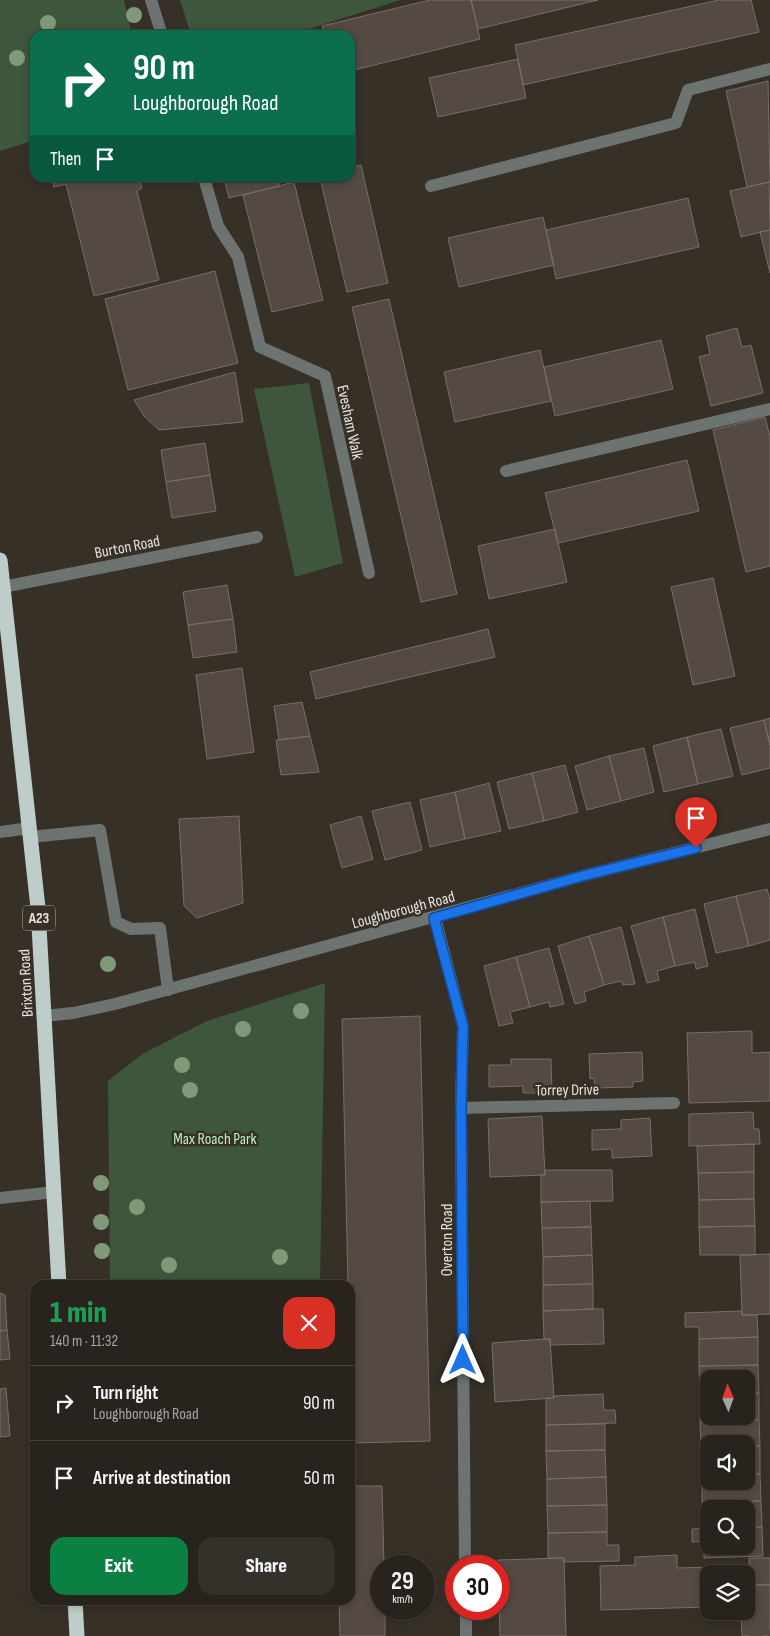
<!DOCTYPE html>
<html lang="en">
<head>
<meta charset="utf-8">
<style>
	:root { --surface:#28241d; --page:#34302a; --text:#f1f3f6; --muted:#a5a4a4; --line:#44413b; --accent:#0b8043 }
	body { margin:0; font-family:"Sofia Sans Condensed",sans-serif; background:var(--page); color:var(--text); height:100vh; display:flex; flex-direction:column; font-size:19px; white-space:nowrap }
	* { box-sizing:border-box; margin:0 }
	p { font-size:16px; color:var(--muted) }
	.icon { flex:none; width:28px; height:28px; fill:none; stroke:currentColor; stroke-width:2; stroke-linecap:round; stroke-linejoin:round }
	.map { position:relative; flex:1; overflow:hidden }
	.side { position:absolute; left:30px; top:1280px; width:325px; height:325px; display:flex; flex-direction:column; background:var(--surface); border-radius:15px; box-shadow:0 2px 8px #0003,0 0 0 1px var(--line) }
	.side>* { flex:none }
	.top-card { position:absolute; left:30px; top:30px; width:325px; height:152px; border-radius:15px; box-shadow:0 2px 8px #0003,0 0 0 1px var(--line); background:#0b6e4f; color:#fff; overflow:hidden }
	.needle { width:32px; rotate:358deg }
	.tools { position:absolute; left:700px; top:1370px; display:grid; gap:10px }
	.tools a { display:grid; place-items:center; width:55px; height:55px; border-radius:10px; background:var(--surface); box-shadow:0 2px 8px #0003,0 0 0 1px var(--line); font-size:25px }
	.speed { position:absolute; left:370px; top:1555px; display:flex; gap:10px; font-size:25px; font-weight:700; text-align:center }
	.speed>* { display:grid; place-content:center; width:65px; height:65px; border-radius:50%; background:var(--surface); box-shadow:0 2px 8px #0003,0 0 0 1px var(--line); line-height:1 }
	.speed small { font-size:12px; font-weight:400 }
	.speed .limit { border:8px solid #d22; background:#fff; color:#111 }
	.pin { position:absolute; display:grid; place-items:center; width:42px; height:42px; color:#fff; margin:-51px -21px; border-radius:50% 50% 50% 0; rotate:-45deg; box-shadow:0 0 5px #0007 }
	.pin .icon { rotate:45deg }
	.me { position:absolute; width:55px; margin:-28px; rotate:0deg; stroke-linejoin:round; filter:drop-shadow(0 0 4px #0008) }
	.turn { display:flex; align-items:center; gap:18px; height:105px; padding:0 20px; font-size:22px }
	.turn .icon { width:65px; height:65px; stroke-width:2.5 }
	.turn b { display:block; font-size:35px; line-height:42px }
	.then { display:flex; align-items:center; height:48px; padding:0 20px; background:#0003; gap:10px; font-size:19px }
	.round { display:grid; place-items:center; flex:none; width:52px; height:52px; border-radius:15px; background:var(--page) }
	.headline { display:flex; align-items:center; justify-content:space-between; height:85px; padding:0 20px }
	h1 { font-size:30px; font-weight:800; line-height:38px; color:#1e9e55 }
	.button { display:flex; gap:10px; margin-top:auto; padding:10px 20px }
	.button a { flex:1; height:58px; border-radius:15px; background:var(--accent); color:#fff; font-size:20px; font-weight:800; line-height:58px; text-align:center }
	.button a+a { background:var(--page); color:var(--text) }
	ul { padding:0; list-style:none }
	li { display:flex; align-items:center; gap:15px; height:75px; padding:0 20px; border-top:1px solid var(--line) }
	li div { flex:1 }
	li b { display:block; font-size:19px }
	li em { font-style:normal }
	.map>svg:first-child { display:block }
	.green { fill:#3d563c }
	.building { fill:#544a43; stroke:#796e67 }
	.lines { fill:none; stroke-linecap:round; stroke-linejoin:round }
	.minor-tunnel { stroke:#514b42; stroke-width:12; stroke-dasharray:12 6; stroke-linecap:butt }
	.minor { stroke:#6c7371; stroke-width:12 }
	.highway { stroke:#becdca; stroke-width:15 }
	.tree { fill:#809978 }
	.route-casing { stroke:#114b97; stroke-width:12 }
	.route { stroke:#1a73e8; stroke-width:9 }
	.labels { text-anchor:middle; stroke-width:5; stroke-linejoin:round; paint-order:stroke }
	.shield { fill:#363027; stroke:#b2ada6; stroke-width:1 }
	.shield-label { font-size:15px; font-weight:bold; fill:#e7e3dd }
	.street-label { font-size:16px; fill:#e7e3dd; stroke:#363027 }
	.park-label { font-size:16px; fill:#bcefbb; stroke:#363027 }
</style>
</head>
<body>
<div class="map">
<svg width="770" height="1636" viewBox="0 0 770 1636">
	<rect width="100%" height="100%" fill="#363027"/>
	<path class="green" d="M0 0H124L132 35H35V140L0 151Z
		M180 0H400L290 35H191Z
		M309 383 343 563 295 577 254 389Z
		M325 983 320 1285H110L108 1081 142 1054 207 1021Z"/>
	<path class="building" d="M430 0H471L480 39 350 71V35H325L322 26Z
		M471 0H598L478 29Z
		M719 0H751L759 32 523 85 515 45Z
		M518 59 526 98 438 117 429 78Z
		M768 81 770 182 747 187 726 91Z
		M361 165 388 283 347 292 320 178H350V168Z
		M52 178H139L142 188 137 191 159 280 94 296 66 184 54 187Z
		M224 178H278L280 186 229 198Z
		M294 182 323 300 272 312 243 195Z
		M769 182 770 230 741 237 730 191Z
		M688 198 699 247 556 279 546 230Z
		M543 217 554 265 459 287 448 238Z
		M770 230V273L760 232Z
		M215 271 238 363 128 390 105 299Z
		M389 299 457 594 421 602 352 307Z
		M737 328 742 347 751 345 763 393 711 406 699 357 710 354 706 336Z
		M661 340 673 389 555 416 544 367Z
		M540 350 551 401 455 422 444 372Z
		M235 372 243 422 159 430 144 416 134 400Z
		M765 417 770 437V566L746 572 713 430Z
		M205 443 210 475 166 482 161 450Z
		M687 460 699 511 558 543 545 493Z
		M210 475 216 511 172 518 166 482Z
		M555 529 567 582 489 599 478 546Z
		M713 578 735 676 693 685 671 587Z
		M227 585 233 619 188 625 183 592Z
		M233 619 237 652 193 658 188 625Z
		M488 629 495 657 316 699 310 672Z
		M242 668 254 752 207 759 196 675Z
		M302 702 310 736 279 740 274 706Z
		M770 718V745L764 720Z
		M764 720 770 745V768L742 775 730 728Z
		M721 729 733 776 698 784 687 737Z
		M310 736 319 772 281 775 276 740Z
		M687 737 698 784 664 792 653 746Z
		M644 748 654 792 621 801 609 756Z
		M609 756 621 801 587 810 575 766Z
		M565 765 578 812 544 821 532 773Z
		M532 773 544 821 509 829 497 782Z
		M489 783 501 831 465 839 455 792Z
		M455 792 465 839 430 847 420 800Z
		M410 802 422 850 385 860 372 811Z
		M239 816 243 903 197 918 184 906 179 819Z
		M361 816 373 859 342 868 330 825Z
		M767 889 770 900V940L749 946 736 896Z
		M736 896 749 946 716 953 704 904Z
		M695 909 708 966 696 969 695 962 675 966 663 917Z
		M663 917 675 966 657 971 659 980 647 983 631 926Z
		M621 927 635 984 623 985 621 981 604 985 589 936Z
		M589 936 604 985 584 992 586 1001 575 1004 558 946Z
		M549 948 564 1004 550 1007 549 1002 530 1007 516 957Z
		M516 957 530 1007 510 1012 513 1023 499 1026 484 966Z
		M420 1016 430 1441 351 1443 350 1285H348L342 1019Z
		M752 1031V1053L770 1052V1101L689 1103 687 1033Z
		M642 1052 643 1081 633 1082V1087L595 1088 594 1078 590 1079 589 1054Z
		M511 1059H551L552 1093H523V1086L489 1087V1065H511Z
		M753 1112 754 1129H759L760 1144 689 1146V1114Z
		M542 1116 545 1175 490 1177 488 1119Z
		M650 1118 652 1156 612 1158V1149L592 1150V1130L621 1129V1120Z
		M754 1144V1172L698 1173 697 1146Z
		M545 1170H612L613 1201 541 1202V1175H545Z
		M754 1172V1199L699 1200 698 1173Z
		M754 1199 755 1226 699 1227V1200Z
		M590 1201 591 1227 542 1228 541 1202Z
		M755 1226V1255H700L699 1227Z
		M591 1227 592 1255 543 1257 542 1228Z
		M770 1254V1314L742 1315 740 1255Z
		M592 1255 593 1284 543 1285V1257Z
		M593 1284V1309L543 1311V1285Z
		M0 1293 5 1295 7 1330 0 1331Z
		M593 1309H603L604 1344 550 1345V1339H544L543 1311Z
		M742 1311V1315H757L758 1337 699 1339V1327H685V1313Z
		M7 1330 10 1359 0 1360V1331Z
		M758 1337V1365L699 1366V1339Z
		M544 1339H550L554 1398 495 1402 492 1343Z
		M758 1365 759 1393H746V1379H709V1394H700L699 1366Z
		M6 1388 10 1436 0 1437V1389Z
		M746 1393H759V1420L700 1422V1394H709V1416H746Z
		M603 1394 604 1410H615L616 1423 546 1425V1398H554L553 1396Z
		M759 1420 760 1446H746V1444H709V1447H701L700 1422Z
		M605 1424V1450L546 1451V1425Z
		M746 1446H760V1474H746Z
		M701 1447H709V1475H702Z
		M605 1450 606 1477 547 1479 546 1451Z
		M746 1474H760L761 1501 702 1502V1475H709V1481H746Z
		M606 1477 607 1505 547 1506V1479Z
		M350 1486H382L384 1566H381V1609H385V1636H340L339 1600H350Z
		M761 1501 762 1527 746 1528V1509H709V1528L703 1529 702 1502Z
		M607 1505V1532L548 1533 547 1506Z
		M762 1527 763 1556 704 1558V1541L692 1542V1529L709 1528V1546H746V1528Z
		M607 1532V1545H619V1561L564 1562V1558H548V1533Z
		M677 1555V1568L713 1567 714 1574H709V1607L601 1610 600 1566 635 1565V1557Z
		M564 1558 566 1636H500L498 1560Z
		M749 1558H770V1585H750Z
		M746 1585H770V1636H742L741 1611H746Z"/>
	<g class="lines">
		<path class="minor-tunnel" d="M750 1636 770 1635"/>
		<path class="minor" d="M151 0 162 35
			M204 178 218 226 238 257 260 347 325 376 369 573
			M431 186 676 123 688 90 770 69
			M506 471 770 409
			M3 587 257 537
			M0 832 30 828
			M30 837 100 830 116 922 131 929 160 928 168 990
			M435 918 463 1026 461 1108 465 1566
			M44 1016 73 1013 115 1004 586 875 770 829
			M461 1108 674 1103
			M0 1198 54 1192
			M466 1609V1636"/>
		<path class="highway" d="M0 560 38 908 59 1285
			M75 1600 77 1636"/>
	</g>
	<g class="tree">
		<circle cx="134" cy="15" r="8"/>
		<circle cx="48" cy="23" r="8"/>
		<circle cx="17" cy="58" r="8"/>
		<circle cx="108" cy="964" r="8"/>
		<circle cx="301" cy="1011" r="8"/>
		<circle cx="243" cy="1029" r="8"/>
		<circle cx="182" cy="1065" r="8"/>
		<circle cx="190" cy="1090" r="8"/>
		<circle cx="101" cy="1183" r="8"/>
		<circle cx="137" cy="1207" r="8"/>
		<circle cx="101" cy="1222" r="8"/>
		<circle cx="102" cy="1251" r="8"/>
		<circle cx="280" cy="1257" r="8"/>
		<circle cx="169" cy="1265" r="8"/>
	</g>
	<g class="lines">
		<defs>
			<path id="route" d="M463 1360 461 1108 463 1026 434 918 586 875 696 848"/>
		</defs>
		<use href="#route" class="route-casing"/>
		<use href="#route" class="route"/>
	</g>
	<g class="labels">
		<rect class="shield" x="23" y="905.5" width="32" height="25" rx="4"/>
		<g class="shield-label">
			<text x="39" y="923">A23</text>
		</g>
		<g class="street-label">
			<text transform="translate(351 422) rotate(78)" y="6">Evesham Walk</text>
			<text transform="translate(127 546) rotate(-11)" y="6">Burton Road</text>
			<text transform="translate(403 909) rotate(-15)" y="6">Loughborough Road</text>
			<text transform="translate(25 983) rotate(-93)" y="6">Brixton Road</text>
			<text transform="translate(567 1089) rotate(-1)" y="6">Torrey Drive</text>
			<text transform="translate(446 1240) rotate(-90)" y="6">Overton Road</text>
		</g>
		<g class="park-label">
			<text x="215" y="1144">Max Roach Park</text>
		</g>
	</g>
</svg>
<div class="tools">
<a><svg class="needle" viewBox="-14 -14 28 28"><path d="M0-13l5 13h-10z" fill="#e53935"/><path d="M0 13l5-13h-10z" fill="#a5a4a4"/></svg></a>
<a><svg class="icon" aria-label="sound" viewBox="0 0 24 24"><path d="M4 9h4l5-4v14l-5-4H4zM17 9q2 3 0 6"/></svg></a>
<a><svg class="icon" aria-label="search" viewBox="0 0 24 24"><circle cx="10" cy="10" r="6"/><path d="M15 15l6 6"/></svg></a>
<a><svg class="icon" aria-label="layers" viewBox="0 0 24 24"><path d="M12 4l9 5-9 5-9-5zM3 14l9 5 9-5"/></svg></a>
</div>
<div class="speed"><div>29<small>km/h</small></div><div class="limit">30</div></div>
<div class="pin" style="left:696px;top:848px;background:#d93025"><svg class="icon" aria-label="arrive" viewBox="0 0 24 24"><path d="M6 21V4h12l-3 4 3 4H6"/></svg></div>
<svg class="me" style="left:463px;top:1360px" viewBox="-20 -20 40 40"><path d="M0-17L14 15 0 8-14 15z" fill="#1a73e8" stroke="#fff" stroke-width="4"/></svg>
<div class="top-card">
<div class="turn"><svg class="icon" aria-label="right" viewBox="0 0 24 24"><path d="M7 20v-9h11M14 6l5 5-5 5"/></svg><div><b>90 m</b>Loughborough Road</div></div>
<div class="then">Then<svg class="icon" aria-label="arrive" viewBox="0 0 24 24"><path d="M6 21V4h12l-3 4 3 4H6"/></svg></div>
</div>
<section class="side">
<div class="headline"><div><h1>1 min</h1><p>140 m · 11:32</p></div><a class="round" style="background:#d93025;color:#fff"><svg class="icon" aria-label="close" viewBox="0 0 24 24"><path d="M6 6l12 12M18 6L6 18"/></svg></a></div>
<ul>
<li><svg class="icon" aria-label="right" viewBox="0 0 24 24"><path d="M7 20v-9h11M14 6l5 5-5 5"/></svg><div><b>Turn right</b><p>Loughborough Road</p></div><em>90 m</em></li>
<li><svg class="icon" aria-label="arrive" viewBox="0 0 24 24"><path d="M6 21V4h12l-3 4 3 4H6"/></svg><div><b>Arrive at destination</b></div><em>50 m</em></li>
</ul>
<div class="button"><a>Exit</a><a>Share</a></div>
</section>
</div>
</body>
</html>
